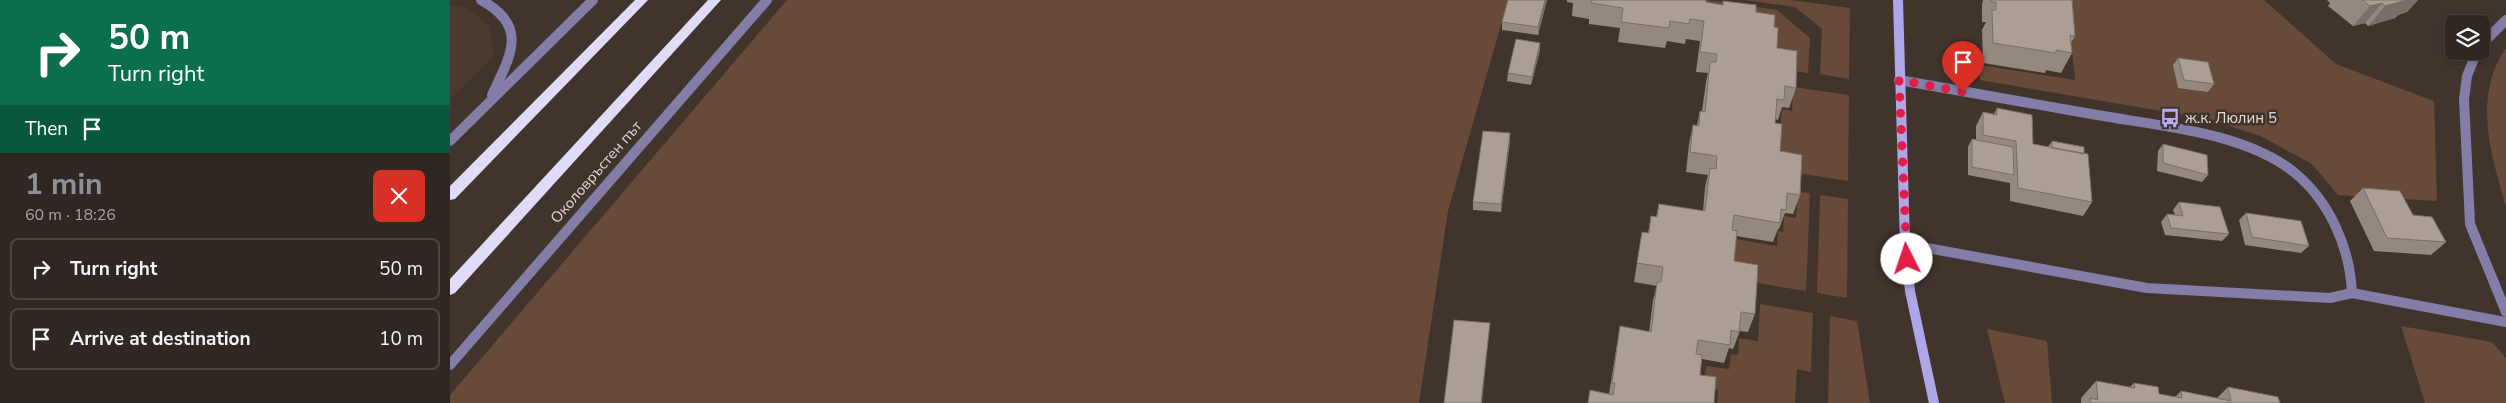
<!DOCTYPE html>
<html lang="en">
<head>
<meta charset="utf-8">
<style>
	:root { --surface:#302722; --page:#382f2a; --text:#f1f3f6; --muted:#a8a5a5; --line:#4b4440; --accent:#8c9099 }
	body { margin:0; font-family:"Nunito Sans",sans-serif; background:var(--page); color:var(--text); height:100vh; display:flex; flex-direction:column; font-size:19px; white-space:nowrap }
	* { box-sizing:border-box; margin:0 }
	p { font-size:16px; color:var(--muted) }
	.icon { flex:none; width:28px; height:28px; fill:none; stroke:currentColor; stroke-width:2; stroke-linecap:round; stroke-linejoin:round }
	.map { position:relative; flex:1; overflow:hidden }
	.drawer { display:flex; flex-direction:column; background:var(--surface); width:450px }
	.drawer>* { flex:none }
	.banner { background:#0b6e4f; color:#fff; overflow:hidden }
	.controls { position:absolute; left:1995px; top:15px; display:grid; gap:10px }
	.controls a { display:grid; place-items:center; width:45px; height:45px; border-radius:8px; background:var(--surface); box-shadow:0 2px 8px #0003,0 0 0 1px var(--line); font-size:25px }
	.pin { position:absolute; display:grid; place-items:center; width:42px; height:42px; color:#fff; margin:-51px -21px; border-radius:50% 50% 50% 0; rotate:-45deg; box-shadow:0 0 5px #0007 }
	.pin .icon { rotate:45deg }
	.me { position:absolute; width:55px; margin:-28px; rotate:356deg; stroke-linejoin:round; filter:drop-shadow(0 0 4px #0008) }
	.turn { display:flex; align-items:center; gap:18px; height:105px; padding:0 25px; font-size:22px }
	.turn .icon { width:65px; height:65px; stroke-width:2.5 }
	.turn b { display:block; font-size:35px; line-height:42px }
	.then { display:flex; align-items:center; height:48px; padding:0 25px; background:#0003; gap:10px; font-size:19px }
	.round { display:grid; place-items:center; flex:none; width:52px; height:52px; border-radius:8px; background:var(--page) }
	.headline { display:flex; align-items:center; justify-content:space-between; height:85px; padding:0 25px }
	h1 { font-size:30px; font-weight:700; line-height:38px; color:var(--accent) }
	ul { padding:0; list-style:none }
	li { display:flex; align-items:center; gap:15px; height:62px; margin:0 10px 8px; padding:0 15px; border:2px solid var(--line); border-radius:8px }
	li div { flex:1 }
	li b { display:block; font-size:19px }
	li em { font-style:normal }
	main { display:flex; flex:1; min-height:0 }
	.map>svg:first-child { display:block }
	.built { fill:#4b3a2e }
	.green { fill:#674a38 }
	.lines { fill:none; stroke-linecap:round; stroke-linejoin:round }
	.service { stroke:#827ea7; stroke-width:10 }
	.minor { stroke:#827ea7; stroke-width:10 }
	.secondary { stroke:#ada6e7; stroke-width:10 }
	.trunk { fill:#dedcf6; fill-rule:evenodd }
	.wall { fill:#948880 }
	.shaded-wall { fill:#786f68 }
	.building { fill:#ac9e95; stroke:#786f68 }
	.route { stroke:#e11d48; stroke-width:9; stroke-dasharray:0 16.2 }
	.labels { text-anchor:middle; stroke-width:5; stroke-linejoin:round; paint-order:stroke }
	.poi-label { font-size:15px; fill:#e0d9d4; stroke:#40342d; text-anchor:start }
	.street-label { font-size:15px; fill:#e0d9d4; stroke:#40342d }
</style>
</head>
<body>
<main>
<section class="drawer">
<div class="banner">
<div class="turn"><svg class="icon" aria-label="right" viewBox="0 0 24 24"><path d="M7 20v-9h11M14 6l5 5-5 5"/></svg><div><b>50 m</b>Turn right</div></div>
<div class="then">Then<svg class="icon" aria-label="arrive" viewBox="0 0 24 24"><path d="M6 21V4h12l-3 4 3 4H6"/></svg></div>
</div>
<div class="headline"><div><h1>1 min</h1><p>60 m · 18:26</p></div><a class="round" style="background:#d93025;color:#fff"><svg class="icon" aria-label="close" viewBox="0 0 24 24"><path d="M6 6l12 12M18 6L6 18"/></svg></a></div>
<ul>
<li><svg class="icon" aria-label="right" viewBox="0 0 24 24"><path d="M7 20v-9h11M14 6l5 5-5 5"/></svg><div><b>Turn right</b></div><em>50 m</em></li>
<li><svg class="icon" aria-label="arrive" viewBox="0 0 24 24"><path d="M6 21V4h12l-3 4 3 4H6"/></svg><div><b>Arrive at destination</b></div><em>10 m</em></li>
</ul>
</section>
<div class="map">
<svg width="2056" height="403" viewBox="0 0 2056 403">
	<rect width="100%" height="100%" fill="#40342d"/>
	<path class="built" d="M0 5 16 7 39 26 44 55 0 99Z"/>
	<path class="green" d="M337 0H1058L998 211 969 403H0V395Z
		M1257 0 1327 10 1360 38 1358 73 1323 68 1255 21Z
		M1294 0H1341L1400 8 1399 79 1370 74 1372 29 1345 7Z
		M1617 0H1814L1886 64 1984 101 1987 201 1888 195 1862 164 1810 136 1758 119 1530 80 1529 65 1625 80Z
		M2056 48V207C2041 155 2022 97 2056 48Z
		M1343 87 1399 95 1398 181 1328 170 1332 109 1342 111Z
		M1348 192 1360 193 1356 291 1282 279 1285 239 1327 246 1328 231 1333 232 1334 216 1346 218Z
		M1370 195 1398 199 1397 298 1367 293Z
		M1310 304 1363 313 1361 372 1347 369 1345 403H1267L1268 390 1254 387 1256 366 1279 369 1281 354 1288 355 1289 338 1308 341Z
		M1380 316 1407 321 1420 403H1378Z
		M1951 326 2042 342 2056 358V403H1975Z
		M1537 329 1597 341 1602 403H1555Z"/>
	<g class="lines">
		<path class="service" d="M1449 80C1515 92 1581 103 1647 115 1709 126 1795 132 1845 173 1880 202 1900 248 1902 293L1880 298 1697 288 1455 244
			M1902 293 2056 322"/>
		<path class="minor" d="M31 0C79 26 61 55 42 95
			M2031 45 2056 20
			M2027 51 2017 76 2014 99 2020 224 2056 312
			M0 141 143 0
			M0 365 317 0"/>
		<path class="secondary" d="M1448 0 1455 244 1460 291 1484 403"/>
		<path class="trunk" d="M185 0H198L5 199 0 200V186Z
			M258 0H271L5 293 0 295V279Z"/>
	</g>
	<path class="wall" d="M1097 0 1088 35 1052 30V22Z
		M1117 0H1256V2L1306 12 1324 27 1327 48 1346 88 1339 108 1332 107 1328 120 1325 119V123L1330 151 1350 195 1343 214 1335 213 1329 229H1328L1323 242 1286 236 1284 261 1305 314 1298 332 1290 331 1283 349 1279 348 1274 363 1252 359 1250 375 1138 403 1159 394 1170 326 1199 332 1203 300 1207 286 1184 282 1192 232 1198 233 1201 216 1206 217 1209 204 1253 211 1255 187 1258 175 1236 172 1239 144 1243 125H1247L1250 111H1252L1256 82 1258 73 1246 72 1250 41 1236 39 1235 44 1217 41 1215 48 1168 42 1170 28 1139 24V19L1122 16 1123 3 1117 2Z
		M1533 0H1622L1625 36 1621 43 1622 53 1611 73 1596 70 1595 73 1533 63 1532 30 1536 22H1532V4Z
		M1877 0H1968L1957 12 1948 15 1945 18 1918 26 1915 23 1903 26 1878 6 1880 3Z
		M1090 50 1081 85 1057 81 1058 73Z
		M1728 58 1764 84 1758 92 1728 88 1723 65Z
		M1547 108 1583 144 1598 147 1602 141 1634 154 1642 202 1633 216 1560 201V183L1518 175V147L1522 139 1526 140V126L1533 112 1544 114Z
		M1060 140 1051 212 1023 210V202Z
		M1713 144 1758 175 1752 182 1707 171 1708 151Z
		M1913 188 1996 242 1981 255 1924 251 1900 201Z
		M1729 202 1779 234 1772 241 1715 235 1711 222 1717 214 1725 215 1723 210Z
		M1796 213 1859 246 1851 253 1795 245 1789 220Z
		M1646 381 1680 387 1684 383 1709 394 1725 397 1731 391 1767 398 1778 387 1830 403H1631V398Z"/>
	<path class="shaded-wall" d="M1095 0H1097L1088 35V27Z
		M1956 0H1968L1957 12 1948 15 1945 18 1918 26 1935 6Z
		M1932 3 1915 23 1903 26 1920 6Z
		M1090 43V50L1081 85 1082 77Z
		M1060 133V140L1051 212V204Z
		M1040 323 1032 403H1031Z"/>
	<path class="building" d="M1058 0H1095L1088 27 1052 22Z
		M1142 0H1256V2L1273 5V1L1306 5V12L1325 15 1324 27 1328 28 1327 48 1347 51 1346 88 1335 86 1334 100 1327 99 1325 123 1332 124 1330 151 1352 155 1350 195 1337 193 1336 210 1331 209 1330 223 1284 215 1282 230 1287 231 1284 261 1308 265 1305 314 1291 312 1289 332 1281 330 1280 345 1248 340 1246 354 1252 355 1250 375 1266 377 1264 403H1138L1140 390 1163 395 1165 383H1162L1170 326 1201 332 1207 282H1211L1213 267 1187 263 1192 232 1199 233 1201 216 1207 217 1209 204 1255 211 1260 168 1266 169 1267 156 1240 152 1243 125 1249 126 1250 111 1255 112 1260 62H1266L1267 54 1250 52 1254 21 1240 19 1239 24 1220 21 1219 28 1171 22 1173 8 1141 3Z
		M1541 0H1622L1625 36 1620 35 1622 53 1606 50V53L1543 43 1542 10H1546V2H1541Z
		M1912 0H1956L1935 6 1932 3 1920 6Z
		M1066 39 1090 43 1082 77 1058 73Z
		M1728 58 1758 62 1764 84 1734 80Z
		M1547 108 1582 115 1583 144 1638 154 1642 202 1568 188 1566 141 1533 135V112L1547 115Z
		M1033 131 1060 133 1051 204 1023 202Z
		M1522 139 1563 147 1564 175 1522 167Z
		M1602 141 1634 147V154L1602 148Z
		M1713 144 1757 155 1758 175 1713 163Z
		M1913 188 1950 191 1963 215 1982 217 1996 242 1937 238Z
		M1729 202 1770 207 1779 234 1721 228 1717 214 1733 216Z
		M1796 213 1851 221 1859 246 1802 237Z
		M1004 320 1040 323 1031 403H994Z
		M1646 381 1685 388 1684 383 1708 387 1709 394 1732 398 1731 391 1781 401 1778 387 1828 397 1830 403H1641L1640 398 1648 400Z"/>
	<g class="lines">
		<path class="route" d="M1457 259 1449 80 1513 92"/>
	</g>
	<defs>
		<symbol id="bus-bare" viewBox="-9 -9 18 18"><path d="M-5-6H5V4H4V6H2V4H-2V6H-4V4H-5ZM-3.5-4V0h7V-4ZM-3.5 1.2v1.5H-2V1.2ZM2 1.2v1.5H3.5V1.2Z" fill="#b5acf8" stroke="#40342d" stroke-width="2.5" paint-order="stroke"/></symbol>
	</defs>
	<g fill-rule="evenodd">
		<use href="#bus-bare" x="1706" y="104" width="28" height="28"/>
	</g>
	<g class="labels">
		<g class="poi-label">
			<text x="1735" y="123">ж.к. Люлин 5</text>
		</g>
		<g class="street-label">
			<text transform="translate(146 172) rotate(-49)" y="5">Околовръстен път</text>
		</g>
	</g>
</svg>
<div class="controls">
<a><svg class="icon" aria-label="layers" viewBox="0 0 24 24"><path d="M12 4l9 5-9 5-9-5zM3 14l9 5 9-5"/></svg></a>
</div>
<div class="pin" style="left:1513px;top:92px;background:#d93025"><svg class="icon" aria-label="arrive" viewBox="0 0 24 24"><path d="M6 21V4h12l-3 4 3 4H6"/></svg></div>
<svg class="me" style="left:1457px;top:259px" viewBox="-20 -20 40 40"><circle r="19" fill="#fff"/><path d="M0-13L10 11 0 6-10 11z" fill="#e11d48"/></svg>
</div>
</main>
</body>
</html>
